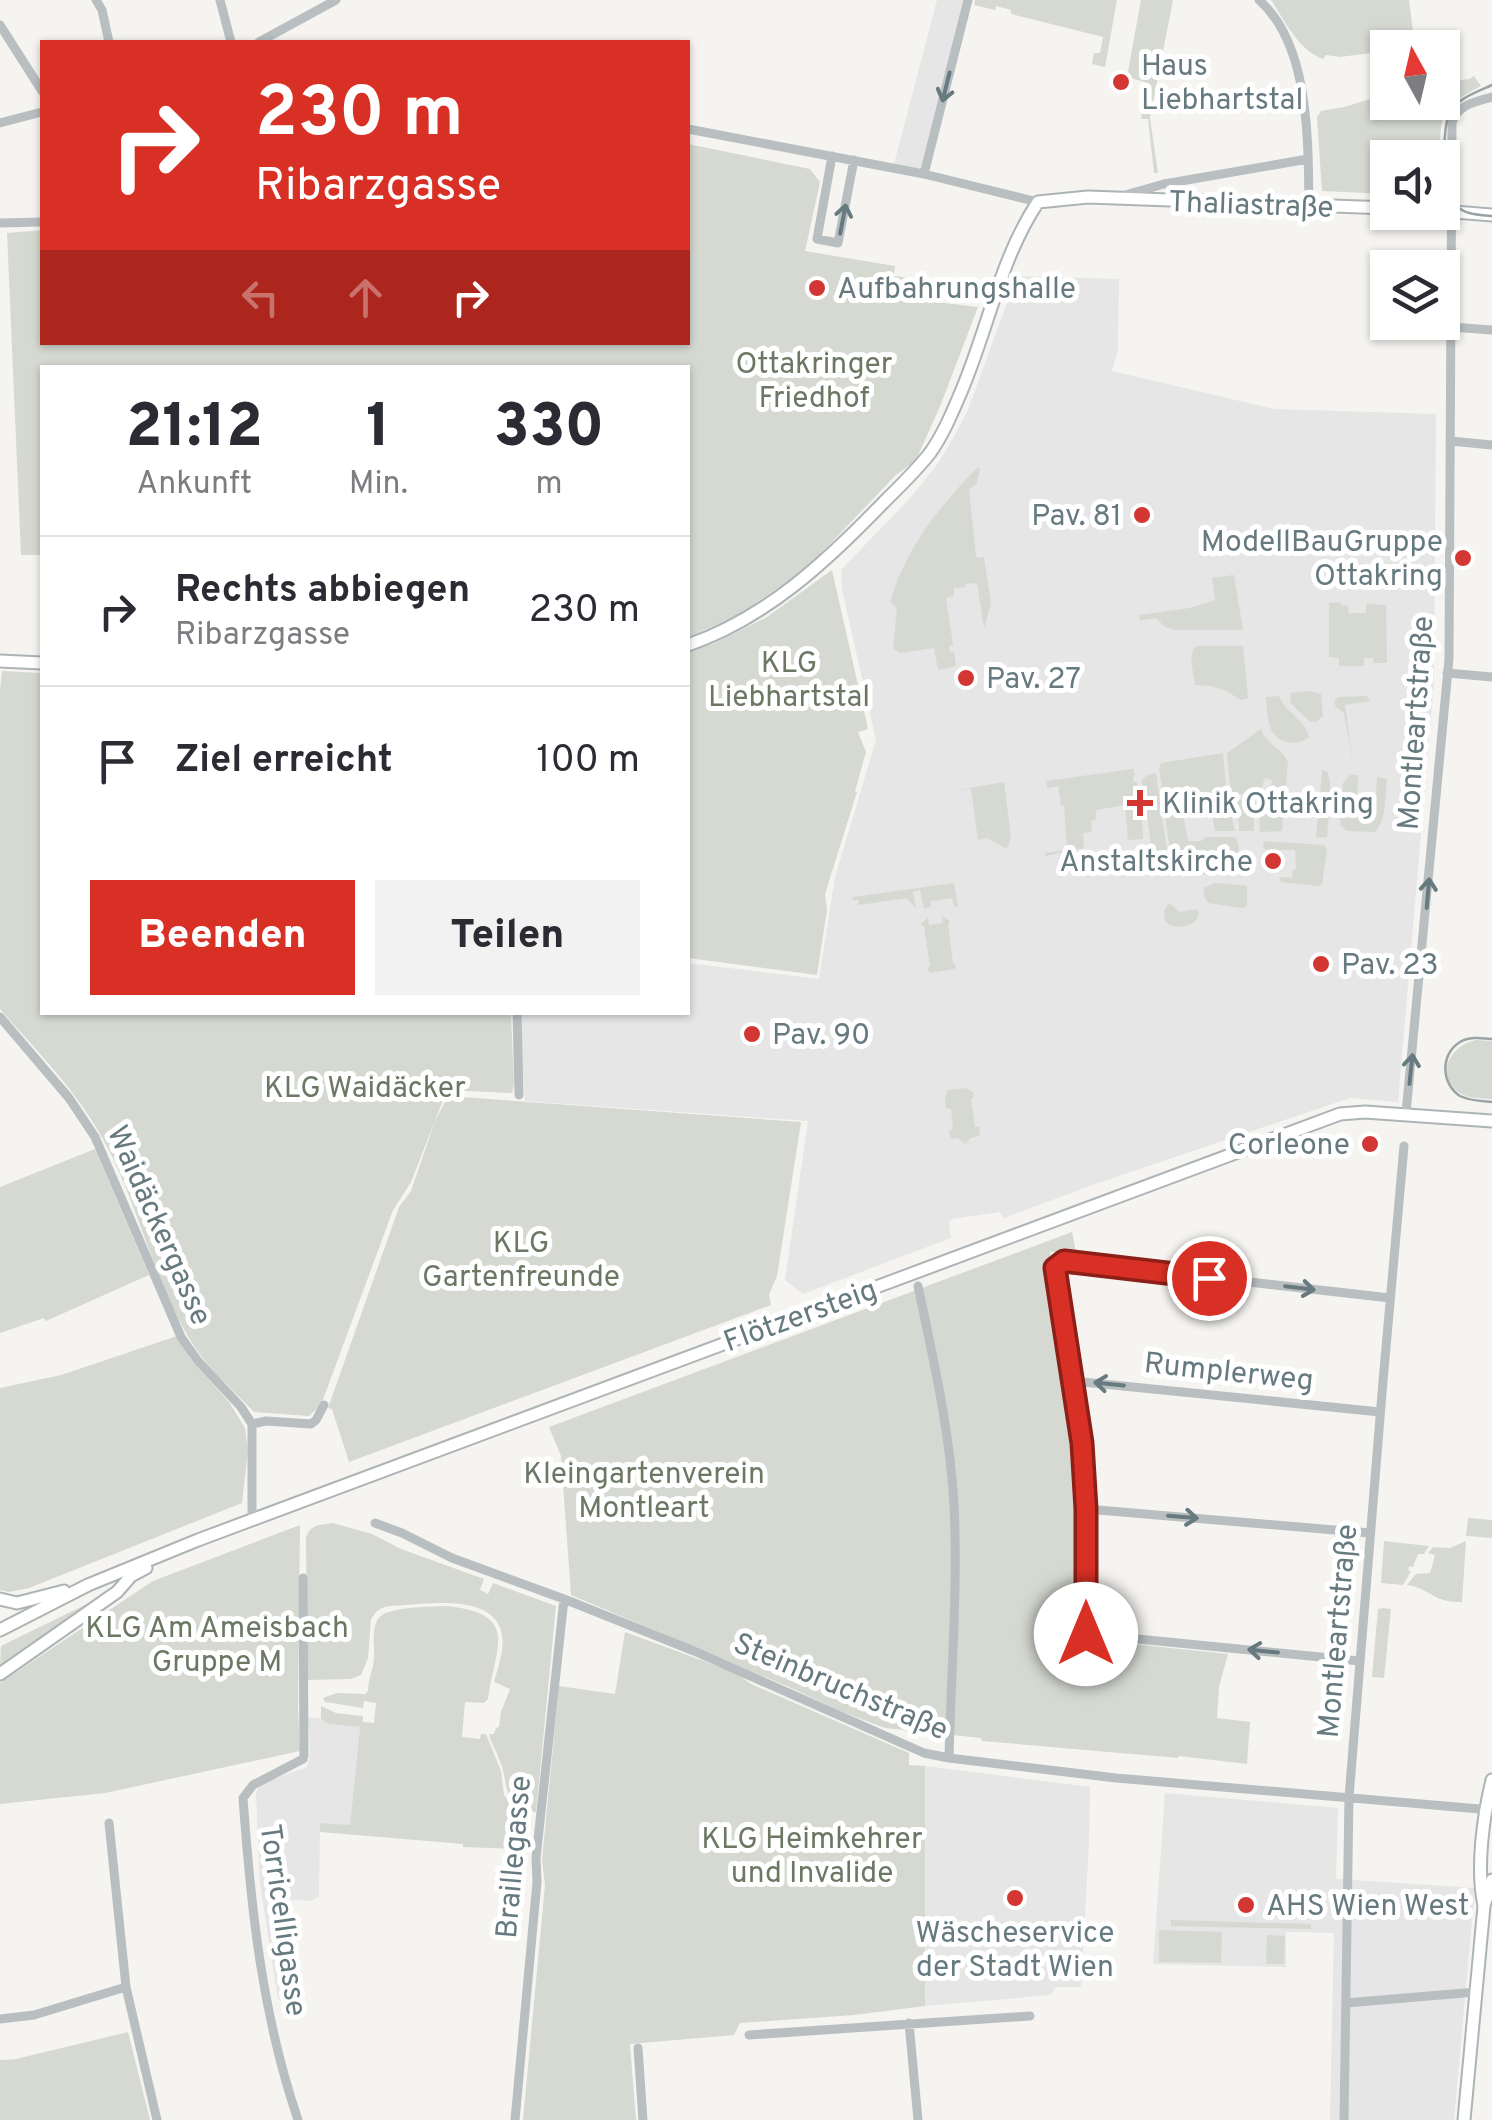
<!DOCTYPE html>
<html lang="de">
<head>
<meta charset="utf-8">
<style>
	:root { --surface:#fff; --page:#f2f2f3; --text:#2b2b33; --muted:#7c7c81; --line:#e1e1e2; --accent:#d93025 }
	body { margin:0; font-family:Overpass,sans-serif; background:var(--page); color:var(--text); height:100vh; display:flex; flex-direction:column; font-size:38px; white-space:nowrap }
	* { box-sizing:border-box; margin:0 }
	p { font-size:32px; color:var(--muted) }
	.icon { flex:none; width:55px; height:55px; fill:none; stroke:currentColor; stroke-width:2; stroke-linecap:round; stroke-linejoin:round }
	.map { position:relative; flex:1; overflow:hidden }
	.sheet { position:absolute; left:40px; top:365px; width:650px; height:650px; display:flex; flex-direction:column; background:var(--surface); border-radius:0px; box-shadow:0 2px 8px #0004 }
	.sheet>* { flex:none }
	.banner { position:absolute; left:40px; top:40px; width:650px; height:305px; border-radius:0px; box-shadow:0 2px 8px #0004; background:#d93025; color:#fff; overflow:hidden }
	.needle { width:65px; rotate:352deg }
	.tools { position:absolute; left:1370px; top:30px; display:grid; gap:20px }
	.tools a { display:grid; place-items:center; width:90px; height:90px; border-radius:0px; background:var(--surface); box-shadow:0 2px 8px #0004; font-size:50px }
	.pin { position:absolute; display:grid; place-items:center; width:85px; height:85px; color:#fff; margin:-42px; border:5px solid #fff; border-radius:50%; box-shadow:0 2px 10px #0007 }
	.me { position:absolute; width:110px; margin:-55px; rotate:0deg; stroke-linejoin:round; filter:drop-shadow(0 0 8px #0008) }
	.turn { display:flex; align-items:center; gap:35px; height:210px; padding:0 50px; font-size:45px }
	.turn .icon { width:130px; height:130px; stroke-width:2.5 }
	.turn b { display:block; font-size:70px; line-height:85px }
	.lanes { display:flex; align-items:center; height:95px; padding:0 50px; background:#0003; justify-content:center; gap:50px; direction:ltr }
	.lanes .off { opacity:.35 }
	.eta { display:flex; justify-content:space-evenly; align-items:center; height:170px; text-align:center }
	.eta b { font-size:60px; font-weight:800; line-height:70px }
	.button { display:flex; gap:20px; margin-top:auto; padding:20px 50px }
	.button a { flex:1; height:115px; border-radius:0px; background:var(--accent); color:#fff; font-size:40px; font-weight:800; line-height:115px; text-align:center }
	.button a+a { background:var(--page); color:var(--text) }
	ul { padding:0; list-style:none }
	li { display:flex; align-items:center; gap:30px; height:150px; padding:0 50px; border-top:2px solid var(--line) }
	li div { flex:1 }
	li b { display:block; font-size:38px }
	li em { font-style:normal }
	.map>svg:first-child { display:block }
	.built { fill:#e5e6e5 }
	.green { fill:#d5d9d1 }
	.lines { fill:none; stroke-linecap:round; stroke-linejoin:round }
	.secondary-casing { stroke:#acb4b6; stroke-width:15 }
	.street { stroke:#b9bfc1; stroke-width:9 }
	.secondary { stroke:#fff; stroke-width:11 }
	.tram { stroke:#9aa3a6; stroke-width:2.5 }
	.oneway { stroke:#667a80 }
	.route-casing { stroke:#8d1f18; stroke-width:25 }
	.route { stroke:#d93025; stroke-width:18 }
	.poi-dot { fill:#d33733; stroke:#fff; stroke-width:4 }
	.labels { text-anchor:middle; stroke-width:10; stroke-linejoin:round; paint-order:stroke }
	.poi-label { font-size:30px; fill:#667a80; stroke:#fff; text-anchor:start }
	.street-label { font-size:30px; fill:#667a80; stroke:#fff }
	.park-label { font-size:30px; fill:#6c7864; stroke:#fff }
</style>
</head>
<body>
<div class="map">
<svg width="1492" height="2120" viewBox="0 0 1492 2120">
	<rect width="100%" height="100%" fill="#f5f4f1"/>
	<path class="built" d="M937 0H964L922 169 894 164Z
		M1017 276 1119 279 1118 350 1112 371 1274 409 1436 414 1434 682 1398 1102 1350 1098 1101 1182 1004 1218 1000 1212 952 1219 949 1223 951 1238 803 1294 785 1280 808 1121 525 1101 519 1013 688 1012V963L819 979 835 877 876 740 842 590 841 570 911 497 939 462 955 435 967 412Z
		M308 1717 320 1718 329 1724 360 1727 350 1825 320 1823 319 1897 309 1901 284 1899 300 1994 278 2000 260 1884 256 1793 260 1784 307 1767 310 1751Z
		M925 1766 1090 1787 1089 1843 1081 1987H1056L1051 1995 925 2006Z
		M1165 1793 1338 1808 1336 1879 1475 1888 1454 2120H1330L1334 1933 1286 1932V1967L1153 1964Z"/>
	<path class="green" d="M975 0H1117L1105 67 1092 64 1094 53H1100L1103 37 1011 14V10L996 6 995 10 974 5Z
		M1141 0H1173L1150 118 1158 173H1154L1148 119H1141L1148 83 1127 77Z
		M1271 0H1409L1415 47 1388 48 1387 51 1340 57 1326 55 1323 59C1298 50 1285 21 1271 0Z
		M1474 76 1481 86C1439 109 1441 111 1440 157L1388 158 1387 194 1322 191 1317 117 1321 111 1344 107 1387 94 1388 102H1442L1443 82 1469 79Z
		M688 144 810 169 820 182 805 251 895 266 894 276 931 281 928 301 978 307 941 404 916 460 896 475 807 568 737 616 688 637V368H42V555H21L7 233 42 230V342H688Z
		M977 468 980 469 977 483 969 490 976 556 978 558 984 557 991 604 984 628 977 583 965 584V587L954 588V596L946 598 953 645 949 646 950 652H954L956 666 938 670 934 648 900 653 893 648 897 608 890 602C906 548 938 508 977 468Z
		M832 570 868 729 858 732 866 752 855 791 857 792 825 894 827 910 817 975 688 958V652L713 644 767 617Z
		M1234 575 1243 630H1175L1165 627 1156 618 1140 620 1139 615 1190 608 1215 600 1212 578Z
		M1340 602 1341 605 1348 606 1349 613H1366V604L1386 605 1387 663H1373V658H1364V666H1339V658L1329 657V603Z
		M1196 646H1243L1248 698 1240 700C1226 689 1212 685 1195 685 1194 673 1187 655 1196 646Z
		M2 671 42 673V1012L511 1013 514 1084 512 1093 447 1090 411 1182 393 1210 321 1405 309 1416 254 1412C232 1389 205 1366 189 1338 152 1276 138 1203 104 1141 77 1091 37 1051 0 1009V691Z
		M1309 691 1321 694 1323 716 1316 722 1309 721 1290 703 1291 693Z
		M1279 696C1285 712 1306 720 1309 737 1298 746 1280 745 1272 731 1267 722 1267 707 1266 697Z
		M1367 696 1370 701 1345 705 1353 763 1344 713 1336 707 1334 702 1338 697Z
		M1261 729C1266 745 1283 748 1288 762L1282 831 1260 832C1260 816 1254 796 1270 788L1273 780 1265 778 1261 789 1231 797 1227 753Z
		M1223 753 1227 798 1193 805 1165 808 1159 768 1161 763Z
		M1133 769 1135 775 1133 776 1134 782H1137L1138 792 1135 794 1137 801H1139L1141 812 1138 813 1139 817H1142L1143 839 1128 840 1125 805 1096 810V819L1091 821 1092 832 1083 833 1084 848 1045 856V853L1067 850 1064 805H1061L1058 786 1047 788 1046 781Z
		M1322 770 1328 772 1331 791 1327 837 1316 838Z
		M1156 773 1168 857 1153 859 1142 780 1147 775Z
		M1350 775H1358L1357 809 1375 810 1377 777 1387 779C1385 797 1387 819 1375 832L1347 831 1340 825 1343 783Z
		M1004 782 1011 837 1007 849 987 838 978 840 971 789 959 790Z
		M1254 797V831H1239V823L1232 802Z
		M1228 803 1235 831H1215L1211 807Z
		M1180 813 1183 815 1188 841H1201L1206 837H1236L1239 848 1236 876 1202 874 1197 853 1171 856 1165 815Z
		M1264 841 1324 845 1327 850 1322 884 1318 886 1281 882 1279 877 1292 878 1293 870 1296 869 1295 850H1266L1263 847Z
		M954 883 958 908 954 905 952 898 931 901V907L924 908 920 890 913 892 916 909 907 898 859 905 858 900H852L853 897Z
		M1215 883 1247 886V906L1243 908 1208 903 1204 896V888Z
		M1168 904 1172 905 1180 912 1196 909 1199 912C1198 914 1198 918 1196 920 1185 932 1153 929 1168 904Z
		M942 916 950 921 948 924 953 963 956 967 954 969 930 973 927 968 930 966 924 926 920 924 928 918 929 925 943 923Z
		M1476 1040 1492 1041V1099C1482 1098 1469 1099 1460 1093 1434 1076 1450 1045 1476 1040Z
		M966 1088 974 1093V1097L971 1099 975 1127H979L980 1136 970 1138 966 1144 957 1138 951 1139 949 1131 953 1129 951 1109 946 1108 945 1096 948 1090Z
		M448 1096 801 1122 777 1276 769 1295 771 1305 349 1462 332 1409 328 1408 399 1207 411 1191 435 1121Z
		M95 1149 149 1275 46 1321 44 1318 0 1333V1187Z
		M1072 1232 1076 1252H1050L1053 1276 1050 1277 1072 1431 1080 1532 1081 1634 1085 1639 1228 1654 1219 1687 1217 1718 1250 1722 1247 1764 1179 1756 1178 1758 982 1741 981 1738 885 1728 840 1711 789 1687 571 1595 561 1456 549 1427Z
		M177 1336 192 1361 229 1402 245 1428 248 1450 242 1503 29 1588 9 1592 0 1590V1388L61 1375Z
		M1468 1518 1492 1520V1538L1466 1536Z
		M333 1523 372 1534 401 1549 484 1579 480 1590 488 1594 493 1583 556 1606 536 1812 517 1809C502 1790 508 1779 499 1759 496 1750 491 1743 489 1734H494L496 1728 499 1727 501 1712 510 1689 494 1682C498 1666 507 1645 500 1628 488 1596 433 1603 406 1605 398 1606 390 1605 382 1608 375 1612 376 1612 371 1619L368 1658 361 1675 351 1679 307 1680 306 1538C310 1524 320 1525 333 1523Z
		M300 1525 298 1707 300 1751 105 1793 0 1804V1683L153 1581Z
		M1384 1541 1429 1546 1424 1554H1418L1413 1567 1409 1566 1408 1570 1411 1571 1403 1585 1381 1583Z
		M1466 1541 1462 1602C1433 1603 1430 1588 1407 1585L1416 1574 1430 1573 1435 1555 1428 1553 1433 1547 1450 1548Z
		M101 1597 0 1667 1 1646Z
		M447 1606C521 1614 495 1646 488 1699L484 1703 465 1702 462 1737 480 1739 481 1734H486L501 1771 504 1795 517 1812 514 1843 520 1844 519 1849 463 1847V1844L320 1832V1823L350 1825 360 1727 329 1724 321 1719V1706L336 1713 363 1716V1722L374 1723 376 1703 364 1701 363 1708 325 1702 323 1698 337 1693 365 1694 368 1691C368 1679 373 1671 374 1659 375 1648 371 1629 378 1619 386 1606 431 1607 447 1606Z
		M1383 1608 1391 1609 1384 1678 1372 1677 1378 1609Z
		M625 1632 736 1673 751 1684 909 1753V1765L925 1766V2006L854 2015 740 2023 734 2035 630 2044 636 2120H523L545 1885 542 1860 559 1686 615 1694Z
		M1171 1920 1311 1924V1929L1171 1926Z
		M1159 1930 1222 1932 1221 1963 1159 1962Z
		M1267 1935 1285 1936 1284 1964H1266Z
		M128 2032 150 2120H0V2060L16 2059Z"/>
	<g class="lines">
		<defs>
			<path id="secondary" d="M1442 211 1492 215
				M688 645C766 618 826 562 883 503 899 487 916 471 930 453 943 435 952 413 961 392 988 329 1000 259 1038 202L1088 197 1388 208
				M0 661 42 663
				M0 1599 17 1603 64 1591
				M0 1630 88 1585 198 1540 1340 1114 1365 1112 1492 1121
				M0 1674 117 1592 131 1576 146 1568
				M1484 1906C1476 1869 1483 1817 1492 1780
				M1464 2120 1484 1906 1492 1880"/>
		</defs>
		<use href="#secondary" class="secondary-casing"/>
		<path class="street" d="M96 0 102 10 109 42
			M220 0 231 42
			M1259 0C1310 45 1308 141 1309 205
			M0 25 42 91
			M259 42 336 0
			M0 123 42 112
			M688 129 924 174 1038 202
			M832 156 817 239 838 243 854 160
			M924 174 968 0
			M1125 195 1164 184 1308 159
			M0 223 42 222
			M1451 327 1492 330
			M1450 441 1492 445
			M1447 673 1492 677
			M517 1012 519 1095
			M0 1017 69 1098 95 1137 181 1337 198 1361 241 1407 252 1424V1520
			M1406 1113 1449 659 1452 123C1457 104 1476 102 1492 97
			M918 1286C933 1358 950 1431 954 1505 958 1589 951 1674 949 1758
			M1073 1381 1380 1412
			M252 1424 266 1421 311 1424 316 1420 324 1405
			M1086 1509 1370 1533
			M375 1523 402 1533 452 1558 564 1599 694 1651 924 1753 949 1758 1116 1778 1492 1810
			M1360 1661 1087 1634 1086 1509 1083 1443 1055 1269 1064 1261 1390 1298
			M109 1823 126 1987 157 2120
			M1346 2003 1476 1992
			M0 2019 34 2015 126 1987
			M909 2023 918 2120
			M749 2035 1030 2016
			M638 2048 643 2120
			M298 2120C262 2014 251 1909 243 1798L253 1785 303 1759 304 1755 303 1578
			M515 2120 537 1882 536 1858 564 1599
			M1344 2120 1349 1797 1383 1381 1404 1146"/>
		<use href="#secondary" class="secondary"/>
		<path class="tram" d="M1492 85C1479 91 1459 98 1451 110 1441 125 1442 191 1455 204 1464 215 1479 215 1492 216
			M1492 1039C1481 1038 1470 1036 1460 1042 1440 1054 1441 1084 1460 1096 1470 1101 1481 1101 1492 1102"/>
	</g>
	<defs><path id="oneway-shaft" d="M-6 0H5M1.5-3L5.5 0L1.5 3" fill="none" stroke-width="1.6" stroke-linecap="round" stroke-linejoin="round" transform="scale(2.5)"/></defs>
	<g class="oneway">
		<use href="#oneway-shaft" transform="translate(946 87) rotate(104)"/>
		<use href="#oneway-shaft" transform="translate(843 219) rotate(-79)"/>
		<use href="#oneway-shaft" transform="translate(1428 893) rotate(-85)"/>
		<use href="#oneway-shaft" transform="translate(1411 1069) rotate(-84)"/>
		<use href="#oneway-shaft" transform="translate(1300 1288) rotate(7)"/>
		<use href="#oneway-shaft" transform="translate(1109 1384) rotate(-174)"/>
		<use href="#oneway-shaft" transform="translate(1183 1517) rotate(5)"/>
		<use href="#oneway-shaft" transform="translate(1263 1651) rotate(-174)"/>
	</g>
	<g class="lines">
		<defs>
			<path id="route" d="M1086 1634V1509L1082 1443 1055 1268 1064 1261 1209 1278"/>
		</defs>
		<use href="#route" class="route-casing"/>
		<use href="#route" class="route"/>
	</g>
	<g class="poi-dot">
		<circle cx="1121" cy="82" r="10"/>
		<circle cx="817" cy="288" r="10"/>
		<circle cx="1142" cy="515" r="10"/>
		<circle cx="1463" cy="558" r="10"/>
		<circle cx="966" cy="678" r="10"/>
		<path d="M1135 788h10v10h10v10h-10v10h-10v-10h-10v-10h10z"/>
		<circle cx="1273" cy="861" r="10"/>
		<circle cx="1321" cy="964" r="10"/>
		<circle cx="752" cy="1034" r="10"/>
		<circle cx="1370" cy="1144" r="10"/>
		<circle cx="1015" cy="1898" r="10"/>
		<circle cx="1246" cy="1905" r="10"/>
	</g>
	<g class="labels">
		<g class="poi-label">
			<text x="1141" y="75">Haus<tspan x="1141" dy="34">Liebhartstal</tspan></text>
			<text x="837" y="298">Aufbahrungshalle</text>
			<text x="1122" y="525" text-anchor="end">Pav. 81</text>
			<text x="1443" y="551" text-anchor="end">ModellBauGruppe<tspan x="1443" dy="34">Ottakring</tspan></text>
			<text x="986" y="688">Pav. 27</text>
			<text x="1162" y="813">Klinik Ottakring</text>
			<text x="1253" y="871" text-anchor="end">Anstaltskirche</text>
			<text x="1341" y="974">Pav. 23</text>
			<text x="772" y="1044">Pav. 90</text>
			<text x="1350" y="1154" text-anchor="end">Corleone</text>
			<text x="1266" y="1915">AHS Wien West</text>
			<text x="1015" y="1942" text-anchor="middle">Wäscheservice<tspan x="1015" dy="34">der Stadt Wien</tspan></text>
		</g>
		<g class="street-label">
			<text transform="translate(1251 204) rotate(2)" y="10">Thaliastraße</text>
			<text transform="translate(1415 723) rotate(-86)" y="10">Montleartstraße</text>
			<text transform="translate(160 1225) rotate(66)" y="10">Waidäckergasse</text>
			<text transform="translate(800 1315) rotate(-20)" y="10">Flötzersteig</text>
			<text transform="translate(1229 1371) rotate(6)" y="10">Rumplerweg</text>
			<text transform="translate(1337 1631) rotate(-85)" y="10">Montleartstraße</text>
			<text transform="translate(841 1686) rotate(23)" y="10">Steinbruchstraße</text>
			<text transform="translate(513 1857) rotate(-85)" y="10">Braillegasse</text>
			<text transform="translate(284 1920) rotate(82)" y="10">Torricelligasse</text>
		</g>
		<g class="park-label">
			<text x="814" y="373">Ottakringer<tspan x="814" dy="34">Friedhof</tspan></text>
			<text x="789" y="672">KLG<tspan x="789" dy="34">Liebhartstal</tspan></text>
			<text x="365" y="1097">KLG Waidäcker</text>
			<text x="521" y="1252">KLG<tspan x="521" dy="34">Gartenfreunde</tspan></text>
			<text x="644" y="1483">Kleingartenverein<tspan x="644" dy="34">Montleart</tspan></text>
			<text x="217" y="1637">KLG Am Ameisbach<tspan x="217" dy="34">Gruppe M</tspan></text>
			<text x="812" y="1848">KLG Heimkehrer<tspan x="812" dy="34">und Invalide</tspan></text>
		</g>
	</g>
</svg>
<div class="tools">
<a><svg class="needle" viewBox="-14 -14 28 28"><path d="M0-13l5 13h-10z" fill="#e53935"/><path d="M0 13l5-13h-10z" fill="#7c7c81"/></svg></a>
<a><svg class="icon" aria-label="sound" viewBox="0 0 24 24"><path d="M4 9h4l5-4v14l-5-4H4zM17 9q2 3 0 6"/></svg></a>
<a><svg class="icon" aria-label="layers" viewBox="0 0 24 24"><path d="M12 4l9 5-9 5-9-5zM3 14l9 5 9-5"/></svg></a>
</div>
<div class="pin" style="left:1209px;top:1278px;background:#d93025"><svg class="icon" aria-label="arrive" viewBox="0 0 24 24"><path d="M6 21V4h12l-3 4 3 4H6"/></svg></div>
<svg class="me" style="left:1086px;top:1634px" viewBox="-20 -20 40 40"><circle r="19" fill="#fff"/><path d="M0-13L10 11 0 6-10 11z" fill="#d93025"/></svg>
<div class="banner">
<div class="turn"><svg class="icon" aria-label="right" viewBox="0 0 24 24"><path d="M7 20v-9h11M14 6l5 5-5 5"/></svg><div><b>230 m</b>Ribarzgasse</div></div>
<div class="lanes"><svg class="icon off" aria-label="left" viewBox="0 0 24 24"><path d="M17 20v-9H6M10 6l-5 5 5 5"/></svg><svg class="icon off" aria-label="ahead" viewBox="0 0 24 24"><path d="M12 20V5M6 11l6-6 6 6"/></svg><svg class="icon" aria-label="right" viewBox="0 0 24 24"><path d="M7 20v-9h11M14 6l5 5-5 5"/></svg></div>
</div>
<section class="sheet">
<div class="eta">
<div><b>21:12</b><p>Ankunft</p></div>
<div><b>1</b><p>Min.</p></div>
<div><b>330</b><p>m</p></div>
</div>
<ul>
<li><svg class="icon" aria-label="right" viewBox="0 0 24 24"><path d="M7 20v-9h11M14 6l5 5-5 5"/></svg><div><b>Rechts abbiegen</b><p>Ribarzgasse</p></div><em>230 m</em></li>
<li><svg class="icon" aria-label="arrive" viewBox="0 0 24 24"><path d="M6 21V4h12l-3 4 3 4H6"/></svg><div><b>Ziel erreicht</b></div><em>100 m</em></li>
</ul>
<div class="button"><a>Beenden</a><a>Teilen</a></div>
</section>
</div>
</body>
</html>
